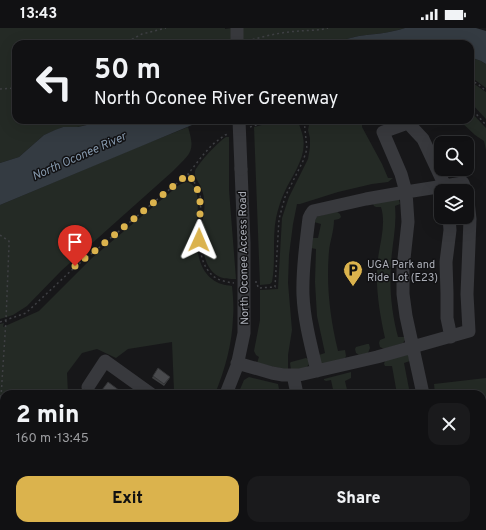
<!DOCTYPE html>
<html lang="en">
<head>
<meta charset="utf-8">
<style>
	:root { --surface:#111113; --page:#1a1a1c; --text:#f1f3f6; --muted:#9c9da0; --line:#303133; --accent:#dbb34d }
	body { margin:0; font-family:Overpass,sans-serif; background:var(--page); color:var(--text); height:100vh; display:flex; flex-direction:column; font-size:15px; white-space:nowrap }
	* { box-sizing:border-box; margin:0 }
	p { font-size:13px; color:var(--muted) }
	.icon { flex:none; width:22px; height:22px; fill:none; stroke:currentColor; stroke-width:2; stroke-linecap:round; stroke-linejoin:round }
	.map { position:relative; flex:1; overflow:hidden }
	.panel { position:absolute; left:0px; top:362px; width:486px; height:140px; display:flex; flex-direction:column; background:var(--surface); border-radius:12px 12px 0 0; box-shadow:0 4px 16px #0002,0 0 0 1px var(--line) }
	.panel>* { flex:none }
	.hud { position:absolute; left:12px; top:12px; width:462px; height:84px; border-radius:12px; box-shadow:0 4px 16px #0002,0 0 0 1px var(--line); background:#111113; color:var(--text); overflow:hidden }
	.buttons { position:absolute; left:434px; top:108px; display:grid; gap:8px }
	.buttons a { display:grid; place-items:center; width:40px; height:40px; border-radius:8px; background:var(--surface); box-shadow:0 4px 16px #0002,0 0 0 1px var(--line); font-size:20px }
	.pin { position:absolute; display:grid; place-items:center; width:34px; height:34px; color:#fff; margin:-41px -17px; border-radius:50% 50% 50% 0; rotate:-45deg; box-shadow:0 0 4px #0007 }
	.pin .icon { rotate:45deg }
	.me { position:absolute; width:44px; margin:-22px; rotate:1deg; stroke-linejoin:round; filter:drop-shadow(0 0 3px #0008) }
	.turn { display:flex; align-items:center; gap:14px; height:84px; padding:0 16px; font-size:18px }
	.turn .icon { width:52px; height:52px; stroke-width:2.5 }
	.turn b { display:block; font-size:28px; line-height:34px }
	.round { display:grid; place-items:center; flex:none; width:42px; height:42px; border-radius:12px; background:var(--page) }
	.headline { display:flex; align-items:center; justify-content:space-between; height:68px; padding:0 16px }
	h1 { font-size:24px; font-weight:800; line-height:30px }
	.primary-button { display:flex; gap:8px; margin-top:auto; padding:8px 16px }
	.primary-button a { flex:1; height:46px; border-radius:12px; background:var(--accent); color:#111; font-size:16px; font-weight:800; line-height:46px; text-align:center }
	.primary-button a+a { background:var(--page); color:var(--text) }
	.status { display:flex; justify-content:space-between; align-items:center; height:28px; padding:0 20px; background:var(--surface); direction:ltr }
	.status svg { height:11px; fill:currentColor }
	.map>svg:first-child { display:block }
	.built { fill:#232325 }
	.green { fill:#242a25 }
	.water { fill:#343b42 }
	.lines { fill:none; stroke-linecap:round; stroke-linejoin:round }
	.path { stroke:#3f4044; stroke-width:1.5; stroke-dasharray:2 3; stroke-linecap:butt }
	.minor { stroke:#38393d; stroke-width:13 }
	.minor-bridge { stroke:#38393d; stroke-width:13 }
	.wall { fill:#3f4042 }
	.shaded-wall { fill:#333436 }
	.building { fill:#494a4d; stroke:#333436 }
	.route { stroke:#dbb34d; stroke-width:7; stroke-dasharray:0 12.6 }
	.labels { text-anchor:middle; stroke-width:3; stroke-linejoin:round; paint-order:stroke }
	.street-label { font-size:11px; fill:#abaeb7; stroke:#121214 }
	.poi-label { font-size:11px; fill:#abaeb7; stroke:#121214; text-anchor:start }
	.water-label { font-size:12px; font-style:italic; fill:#8699ad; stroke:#121214 }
</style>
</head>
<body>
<div class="status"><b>13:43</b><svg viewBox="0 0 49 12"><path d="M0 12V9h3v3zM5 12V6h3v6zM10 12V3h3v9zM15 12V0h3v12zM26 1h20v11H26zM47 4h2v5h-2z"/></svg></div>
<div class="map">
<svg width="486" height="502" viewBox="0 0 486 502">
	<rect width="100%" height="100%" fill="#171719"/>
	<path class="built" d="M0 417 4 418V498H65L64 502H0Z"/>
	<path class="green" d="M0 0H225V1L232 0H405C390 5 374 6 359 8 349 10 339 13 329 16H16V92H105L91 96 77 99H63L44 107 19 129 0 135Z
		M470 29 481 33 486 36V60L475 52 470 50Z
		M470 53 486 64V91L470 74Z
		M470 83 486 100V122L484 113 475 107 459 92H470Z
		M313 92H362V99L382 136 388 150H393L388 154 372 156 338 164 300 176H297L293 196 289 227 288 255 292 302 288 327V342L257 335 259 329 256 327 254 323 260 292V262L278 261 282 190 289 169 308 131 310 119V110L308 102 309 97Z
		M289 93 298 94C300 99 302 104 303 109 307 129 293 146 285 163 281 171 278 181 276 190 272 211 276 233 272 254L270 256 260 257 254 99 273 94Z
		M188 99C196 124 190 126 173 143L61 243 27 278 13 287 0 291V177L138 119Z
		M226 109H229V162L236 251C230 251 223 251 218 248 200 238 202 208 203 191 204 185 205 178 204 172 204 167 202 162 200 157 198 153 194 149 195 143 198 135 219 113 226 109Z
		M186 154C203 156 197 187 196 199 196 216 197 240 212 251 218 256 225 257 232 258 233 268 234 279 233 290 232 317 225 341 215 366H175L174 363 172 314 128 321 116 330 97 321 82 325 67 345 68 366H4V434H0V296L4 295 3 299 39 283 92 230 179 157Z
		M398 171 399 172 400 176 395 178C397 198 392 216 391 236 389 261 392 286 398 309H405V312L403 315 384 321 380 319 379 315 380 312 385 310C380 287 376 264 377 240 378 220 387 198 381 179H376L374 178 373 176Z
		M336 183 340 186 341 189 339 191 334 192C334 203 330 213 329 223 326 257 330 290 338 323L345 322 346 328 345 330 323 336 321 335 319 327 325 325 317 288 315 254 316 221 311 220 313 210H318L321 196 314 194 316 189Z
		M367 316H369L370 320 368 325 359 327 356 325 355 321 356 319Z
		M405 326 408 327 410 333 404 335 410 366H397L392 338H385L384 336 385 333Z
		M306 330 308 331 309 336 306 340 291 342 290 335 291 334Z
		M351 344V350L345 353 348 366H334L331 352 326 353 324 352V351Z
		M249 349 278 356 280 366H238L244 352Z
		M486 350V421H482V366H435L434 356Z
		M482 425 486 426V502H439L440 498H482Z
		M66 498H143L141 502H65Z
		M204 498H233V502H204Z
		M260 498H286V502H261Z"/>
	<path class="water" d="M405 0H476L486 3V36L481 33 470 29V16H329C339 13 349 10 359 8 374 6 390 5 405 0Z
		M105 92H204L0 177V135L19 129 44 107 55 102 63 99H78L91 96Z"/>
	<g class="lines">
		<path class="path" d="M248 13C264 8 282 4 299 3 308 2 318 3 328 0
			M123 16 142 6 166 0
			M470 52 478 56 486 63
			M0 61 16 60
			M470 79 486 97
			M250 99 272 92
			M188 146C193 152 198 159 200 167 202 179 199 190 199 202 199 216 200 235 211 246 216 252 226 254 234 255
			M0 207 9 213V217L6 292 0 384
			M255 254H257L258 260 275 259 279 191 285 169 303 133 307 121 304 92
			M0 294 26 285 75 239 101 218 188 146 203 127 212 117 217 113 225 107 229 106
			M0 410 4 416
			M482 423H486
			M0 498H5"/>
		<path class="minor" d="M237 0V16
			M446 163 445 158 423 111 408 95 383 104 401 146 406 164 463 155 466 163
			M449 189 450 202 446 234 447 265V290L451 309
			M237 335 272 345 283 347H299L377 329 469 303 467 266 470 191 467 164
			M317 343C311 318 304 292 303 267 302 241 306 215 309 190L311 186 313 183 366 171 406 164 408 194 403 240V266L406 288 423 366
			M293 347 297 366
			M88 359 105 333 151 366
			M226 366 237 338 244 305V215L241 141
			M198 498V502
			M250 498V502
			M301 502V498
			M426 502V498"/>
		<path class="minor-bridge" d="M239 92 241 141"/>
	</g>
	<path class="wall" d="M153 348 170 349 169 351 164 358 152 350Z
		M4 462V484L1 483 2 466Z"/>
	<path class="shaded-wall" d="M3 480H4V484L1 483Z"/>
	<path class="building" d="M158 340 170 349 164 356 153 348Z
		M108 354 124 366H99Z
		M84 361 89 363H93L91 366H81Z
		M4 462V480H3Z
		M42 498H55V502H42Z"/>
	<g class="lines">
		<path class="route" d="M75 238 101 218 188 146C207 169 198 185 199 212"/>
	</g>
	<defs>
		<symbol id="parking-pin" viewBox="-11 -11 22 30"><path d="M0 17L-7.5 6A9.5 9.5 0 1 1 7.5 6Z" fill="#dbb34d" stroke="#121214"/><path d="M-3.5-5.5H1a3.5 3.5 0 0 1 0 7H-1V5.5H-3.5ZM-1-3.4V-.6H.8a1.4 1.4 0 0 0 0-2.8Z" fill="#111"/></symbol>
	</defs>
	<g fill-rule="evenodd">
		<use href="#parking-pin" x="342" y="231" width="22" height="30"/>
	</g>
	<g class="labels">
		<g class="street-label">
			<text transform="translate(243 230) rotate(-91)" y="4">North Oconee Access Road</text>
		</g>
		<g class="poi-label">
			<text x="367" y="240">UGA Park and<tspan x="367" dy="13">Ride Lot (E23)</tspan></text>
		</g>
		<g class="water-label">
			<text transform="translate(79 128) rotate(-24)" y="4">North Oconee River</text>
		</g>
	</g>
</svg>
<div class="buttons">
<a><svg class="icon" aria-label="search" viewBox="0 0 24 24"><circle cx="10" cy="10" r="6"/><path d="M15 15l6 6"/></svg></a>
<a><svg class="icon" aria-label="layers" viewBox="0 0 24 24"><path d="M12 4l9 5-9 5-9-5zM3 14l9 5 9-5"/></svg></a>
</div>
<div class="pin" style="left:75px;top:238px;background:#d93025"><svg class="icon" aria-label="arrive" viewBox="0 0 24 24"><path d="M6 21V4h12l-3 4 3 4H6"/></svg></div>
<svg class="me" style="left:199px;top:212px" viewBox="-20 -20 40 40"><path d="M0-17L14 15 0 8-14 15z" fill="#dbb34d" stroke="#fff" stroke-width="4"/></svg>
<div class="hud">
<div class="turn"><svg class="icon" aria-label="left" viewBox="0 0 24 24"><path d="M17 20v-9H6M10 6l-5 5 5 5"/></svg><div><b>50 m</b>North Oconee River Greenway</div></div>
</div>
<section class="panel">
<div class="headline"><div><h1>2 min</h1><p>160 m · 13:45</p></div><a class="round"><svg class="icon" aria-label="close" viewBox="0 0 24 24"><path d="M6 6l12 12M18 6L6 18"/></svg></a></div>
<div class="primary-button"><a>Exit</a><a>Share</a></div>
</section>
</div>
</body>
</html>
